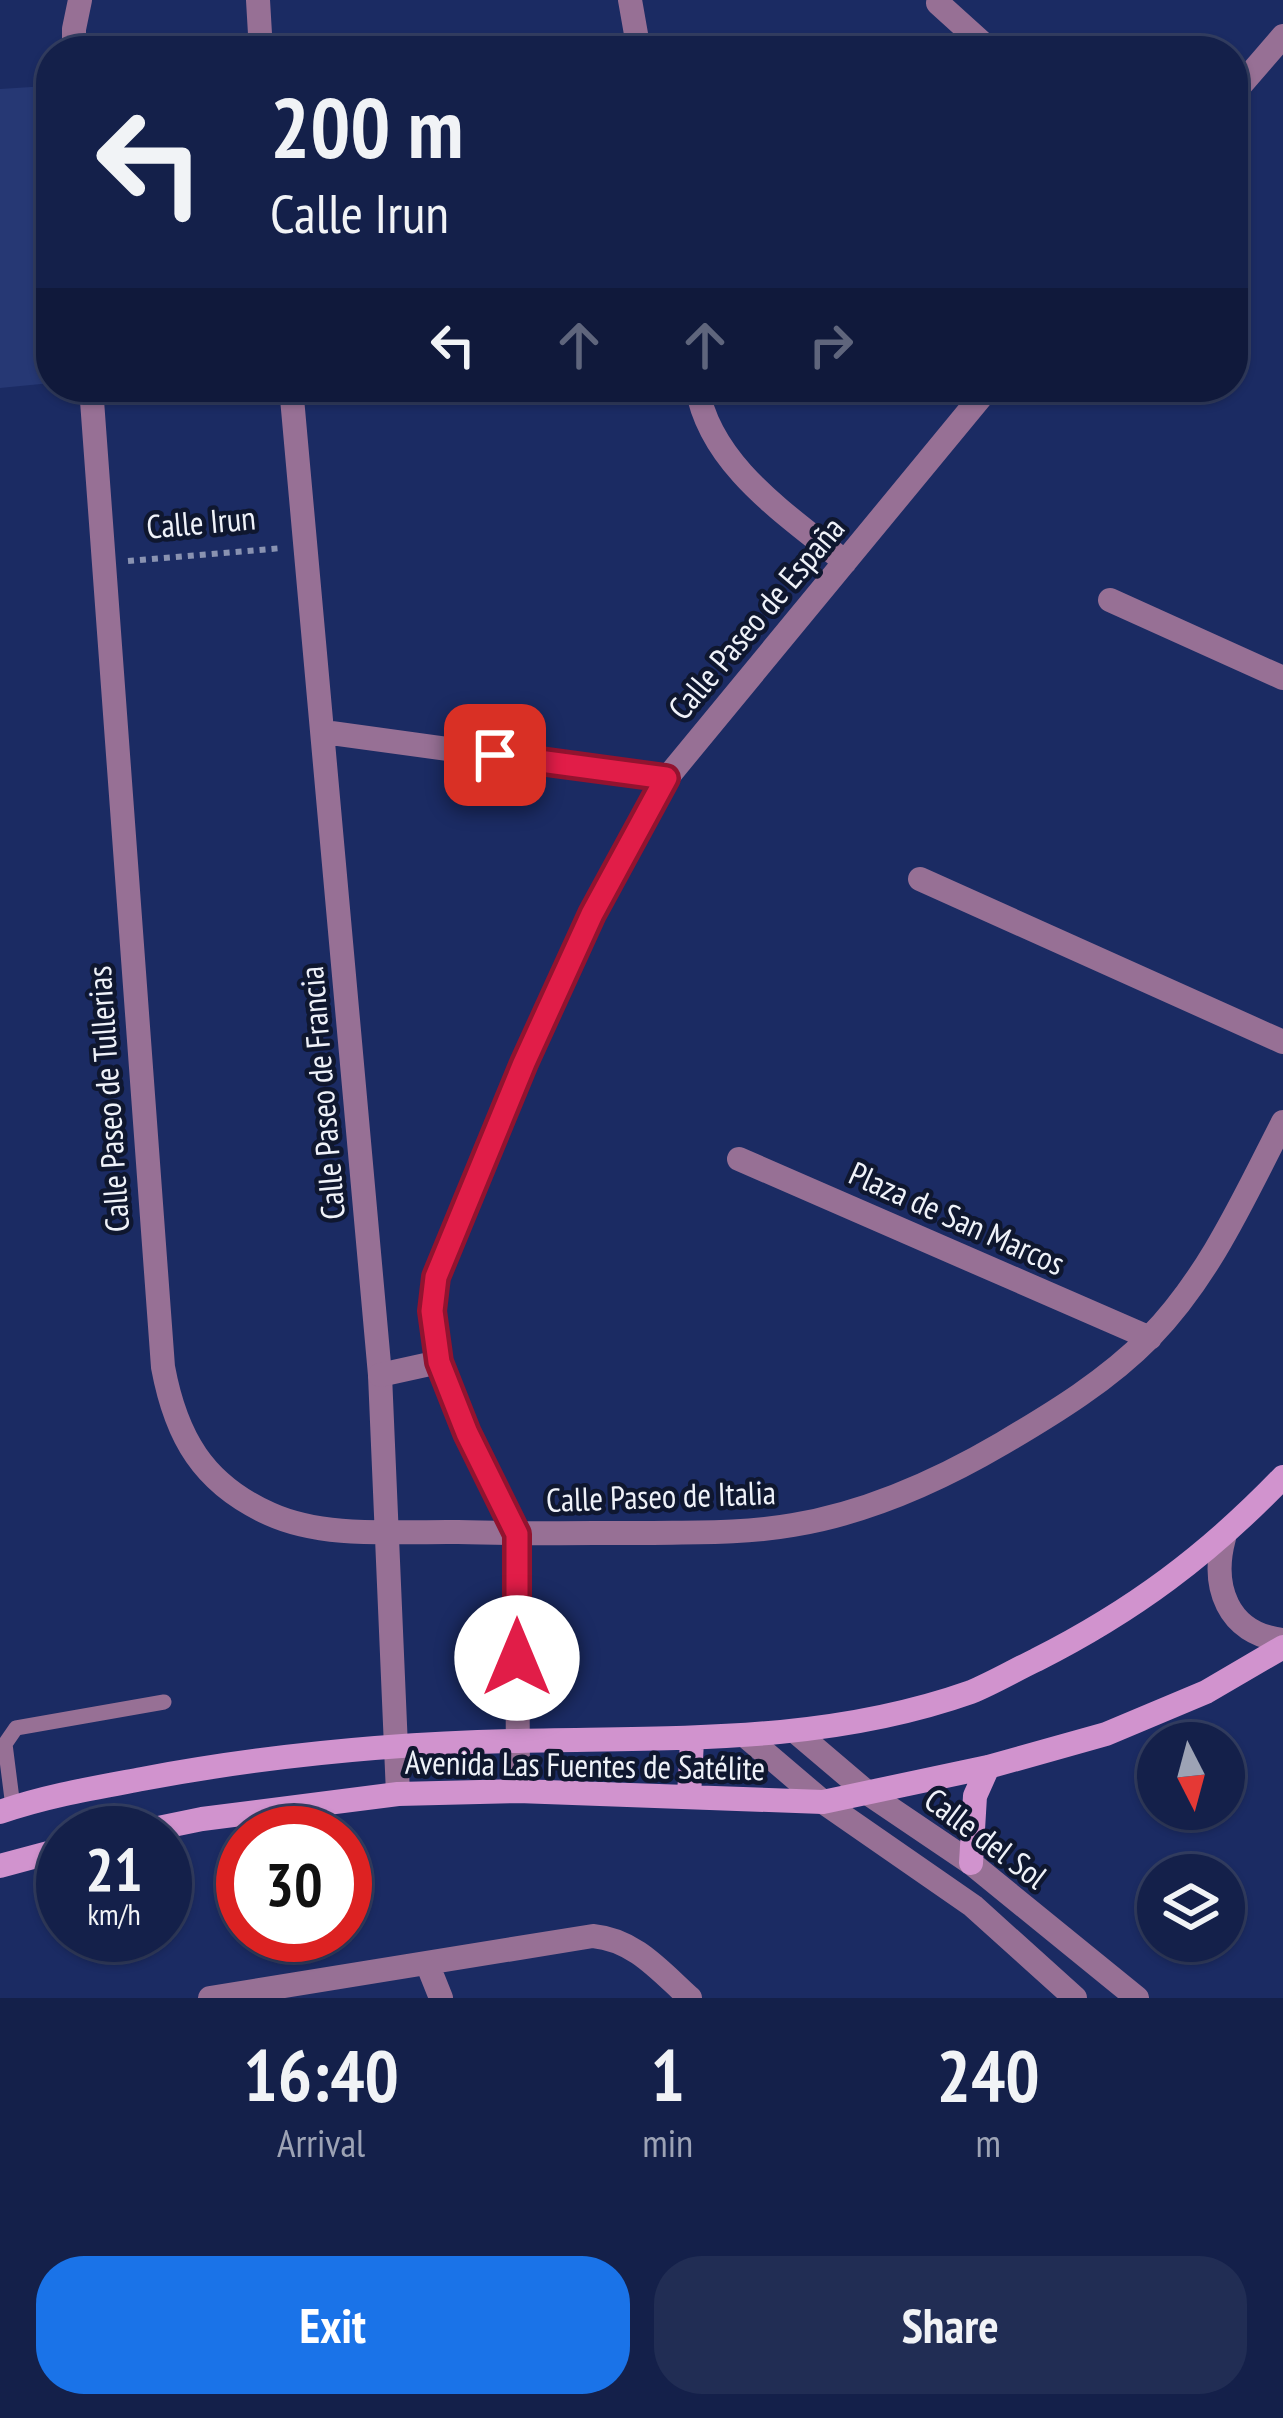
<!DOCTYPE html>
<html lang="en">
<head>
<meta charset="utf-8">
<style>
	:root { --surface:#14204a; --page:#212d54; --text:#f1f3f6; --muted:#9da3b5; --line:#333e62; --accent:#1a73e8 }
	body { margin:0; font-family:"PT Sans Narrow",sans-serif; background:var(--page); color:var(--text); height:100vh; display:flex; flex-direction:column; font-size:45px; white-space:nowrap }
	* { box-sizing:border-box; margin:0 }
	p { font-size:39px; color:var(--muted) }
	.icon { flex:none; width:66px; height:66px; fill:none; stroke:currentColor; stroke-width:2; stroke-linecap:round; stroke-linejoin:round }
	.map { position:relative; height:1998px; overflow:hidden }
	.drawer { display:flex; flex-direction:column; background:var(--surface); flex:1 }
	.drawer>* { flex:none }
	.hud { position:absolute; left:36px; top:36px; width:1212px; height:366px; border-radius:48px; box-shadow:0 3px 9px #0004,0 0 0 3px var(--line); background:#14204a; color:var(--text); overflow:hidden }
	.needle { width:78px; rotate:174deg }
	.buttons { position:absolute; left:1137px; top:1722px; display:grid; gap:24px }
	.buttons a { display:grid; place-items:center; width:108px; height:108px; border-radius:50%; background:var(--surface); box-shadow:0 3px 9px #0004,0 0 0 3px var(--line); font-size:60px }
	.speed { position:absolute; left:36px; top:1806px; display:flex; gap:24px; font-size:60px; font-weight:700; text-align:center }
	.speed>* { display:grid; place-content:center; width:156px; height:156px; border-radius:50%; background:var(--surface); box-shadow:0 3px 9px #0004,0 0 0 3px var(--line); line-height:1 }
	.speed small { font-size:30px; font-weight:400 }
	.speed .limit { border:18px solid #d22; background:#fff; color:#111 }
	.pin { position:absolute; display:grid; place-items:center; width:102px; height:102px; color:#fff; margin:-51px; border-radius:24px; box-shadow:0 6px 18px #0006 }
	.me { position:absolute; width:132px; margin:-66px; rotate:0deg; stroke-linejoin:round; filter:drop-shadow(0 0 9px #0008) }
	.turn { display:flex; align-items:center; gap:42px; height:252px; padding:0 36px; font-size:54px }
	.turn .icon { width:156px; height:156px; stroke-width:2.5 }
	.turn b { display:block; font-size:84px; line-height:102px }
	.lanes { display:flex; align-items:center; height:114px; padding:0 36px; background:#0003; justify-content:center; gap:60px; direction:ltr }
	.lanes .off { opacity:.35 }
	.eta { display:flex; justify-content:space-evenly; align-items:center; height:204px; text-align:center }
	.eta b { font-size:72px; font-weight:700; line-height:84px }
	.button { display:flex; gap:24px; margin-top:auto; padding:24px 36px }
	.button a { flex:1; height:138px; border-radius:48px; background:var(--accent); color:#fff; font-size:48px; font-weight:700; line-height:138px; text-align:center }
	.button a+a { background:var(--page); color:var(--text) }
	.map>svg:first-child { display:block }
	.built { fill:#263874 }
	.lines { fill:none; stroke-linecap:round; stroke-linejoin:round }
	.path { stroke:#8992b1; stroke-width:6; stroke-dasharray:6 6; stroke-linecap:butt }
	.service { stroke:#977095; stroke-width:15 }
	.minor { stroke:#977095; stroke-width:24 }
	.tertiary { stroke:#977095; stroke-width:24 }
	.secondary { stroke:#d193ce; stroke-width:24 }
	.route-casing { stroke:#92132f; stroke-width:30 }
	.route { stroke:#e11d48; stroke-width:21 }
	.labels { text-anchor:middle; stroke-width:9; stroke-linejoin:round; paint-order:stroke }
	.street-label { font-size:33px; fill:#eff2f9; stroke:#0f172f }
</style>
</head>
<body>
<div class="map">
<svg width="1283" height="1998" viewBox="0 0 1283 1998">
	<rect width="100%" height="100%" fill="#1b2b63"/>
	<path class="built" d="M47 86 51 383 0 388V89Z"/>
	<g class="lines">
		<path class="path" d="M128 561 282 548"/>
		<path class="service" d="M13 1807 5 1744 16 1728 164 1702"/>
		<path class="minor" d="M258 0 261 51
			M630 0 639 51
			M938 3 991 51
			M74 51V29L80 0
			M1233 94 1283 36
			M91 387 163 1367C176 1437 203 1484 270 1514 325 1539 398 1531 458 1532 519 1534 579 1533 639 1533 690 1532 742 1534 793 1525 866 1513 940 1480 1003 1443 1054 1413 1108 1380 1150 1337 1209 1277 1245 1196 1283 1122
			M291 387 380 1375 398 1794
			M697 387C710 466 788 515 845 562
			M1110 600 1283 678
			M324 732 666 779
			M920 879 1283 1042
			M739 1159 1150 1338
			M518 1791 517 1534 467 1433 439 1362 432 1311 436 1277 523 1063 592 914 666 779 989 387
			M427 1963 441 1998
			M210 1998 593 1936C635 1940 660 1971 690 1998"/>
		<path class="tertiary" d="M380 1375 439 1362
			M1224 1538C1211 1586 1227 1634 1283 1640
			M796 1732 869 1794 971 1863 1137 1998
			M748 1738 823 1802 973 1906 1075 1998"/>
		<path class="secondary" d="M689 1796 692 1741
			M0 1812C46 1796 94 1788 142 1779 264 1756 387 1744 512 1741 668 1737 821 1745 971 1692 993 1683 1015 1670 1036 1660 1133 1611 1208 1555 1283 1477
			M134 1833 202 1819 398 1794 518 1791 823 1802 988 1767 1106 1734 1206 1692 1283 1647
			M971 1863 975 1796 988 1767
			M0 1866 63 1849"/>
	</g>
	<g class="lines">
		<defs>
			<path id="route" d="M495 755 666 778 592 914 524 1063 436 1277 432 1311 439 1362 467 1433 517 1534V1658"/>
		</defs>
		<use href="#route" class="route-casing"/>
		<use href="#route" class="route"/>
	</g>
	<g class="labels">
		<g class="street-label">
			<text transform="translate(201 522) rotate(-5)" y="12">Calle Irun</text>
			<text transform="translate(756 618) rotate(-50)" y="12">Calle Paseo de España</text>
			<text transform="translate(322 1093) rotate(-95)" y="12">Calle Paseo de Francia</text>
			<text transform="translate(108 1099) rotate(-94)" y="12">Calle Paseo de Tullerias</text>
			<text transform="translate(957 1218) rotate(24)" y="12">Plaza de San Marcos</text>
			<text transform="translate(661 1496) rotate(-2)" y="12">Calle Paseo de Italia</text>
			<text transform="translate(585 1765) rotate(1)" y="12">Avenida Las Fuentes de Satélite</text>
			<text transform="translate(986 1838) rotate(37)" y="12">Calle del Sol</text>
		</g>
	</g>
</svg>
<div class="buttons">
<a><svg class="needle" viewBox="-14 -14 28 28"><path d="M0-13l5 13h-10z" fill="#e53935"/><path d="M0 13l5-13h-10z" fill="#9da3b5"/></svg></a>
<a><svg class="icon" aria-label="layers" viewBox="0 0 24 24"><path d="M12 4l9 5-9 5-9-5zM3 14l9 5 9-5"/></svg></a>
</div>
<div class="speed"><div>21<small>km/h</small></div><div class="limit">30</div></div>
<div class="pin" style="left:495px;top:755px;background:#d93025"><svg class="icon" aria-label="arrive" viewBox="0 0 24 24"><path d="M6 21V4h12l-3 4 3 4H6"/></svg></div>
<svg class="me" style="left:517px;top:1658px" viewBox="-20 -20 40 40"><circle r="19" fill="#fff"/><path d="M0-13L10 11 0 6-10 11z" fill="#e11d48"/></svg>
<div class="hud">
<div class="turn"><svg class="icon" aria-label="left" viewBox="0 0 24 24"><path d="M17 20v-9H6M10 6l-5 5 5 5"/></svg><div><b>200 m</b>Calle Irun</div></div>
<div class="lanes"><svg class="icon" aria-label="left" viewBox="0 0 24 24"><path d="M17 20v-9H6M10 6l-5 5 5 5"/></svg><svg class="icon off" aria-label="ahead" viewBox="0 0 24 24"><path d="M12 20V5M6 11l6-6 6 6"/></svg><svg class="icon off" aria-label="ahead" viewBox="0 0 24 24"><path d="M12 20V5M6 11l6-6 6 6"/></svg><svg class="icon off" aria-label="right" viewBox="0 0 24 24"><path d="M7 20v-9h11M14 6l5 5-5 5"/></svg></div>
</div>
</div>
<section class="drawer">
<div class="eta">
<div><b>16:40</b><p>Arrival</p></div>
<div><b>1</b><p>min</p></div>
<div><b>240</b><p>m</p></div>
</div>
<div class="button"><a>Exit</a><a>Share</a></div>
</section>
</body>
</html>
